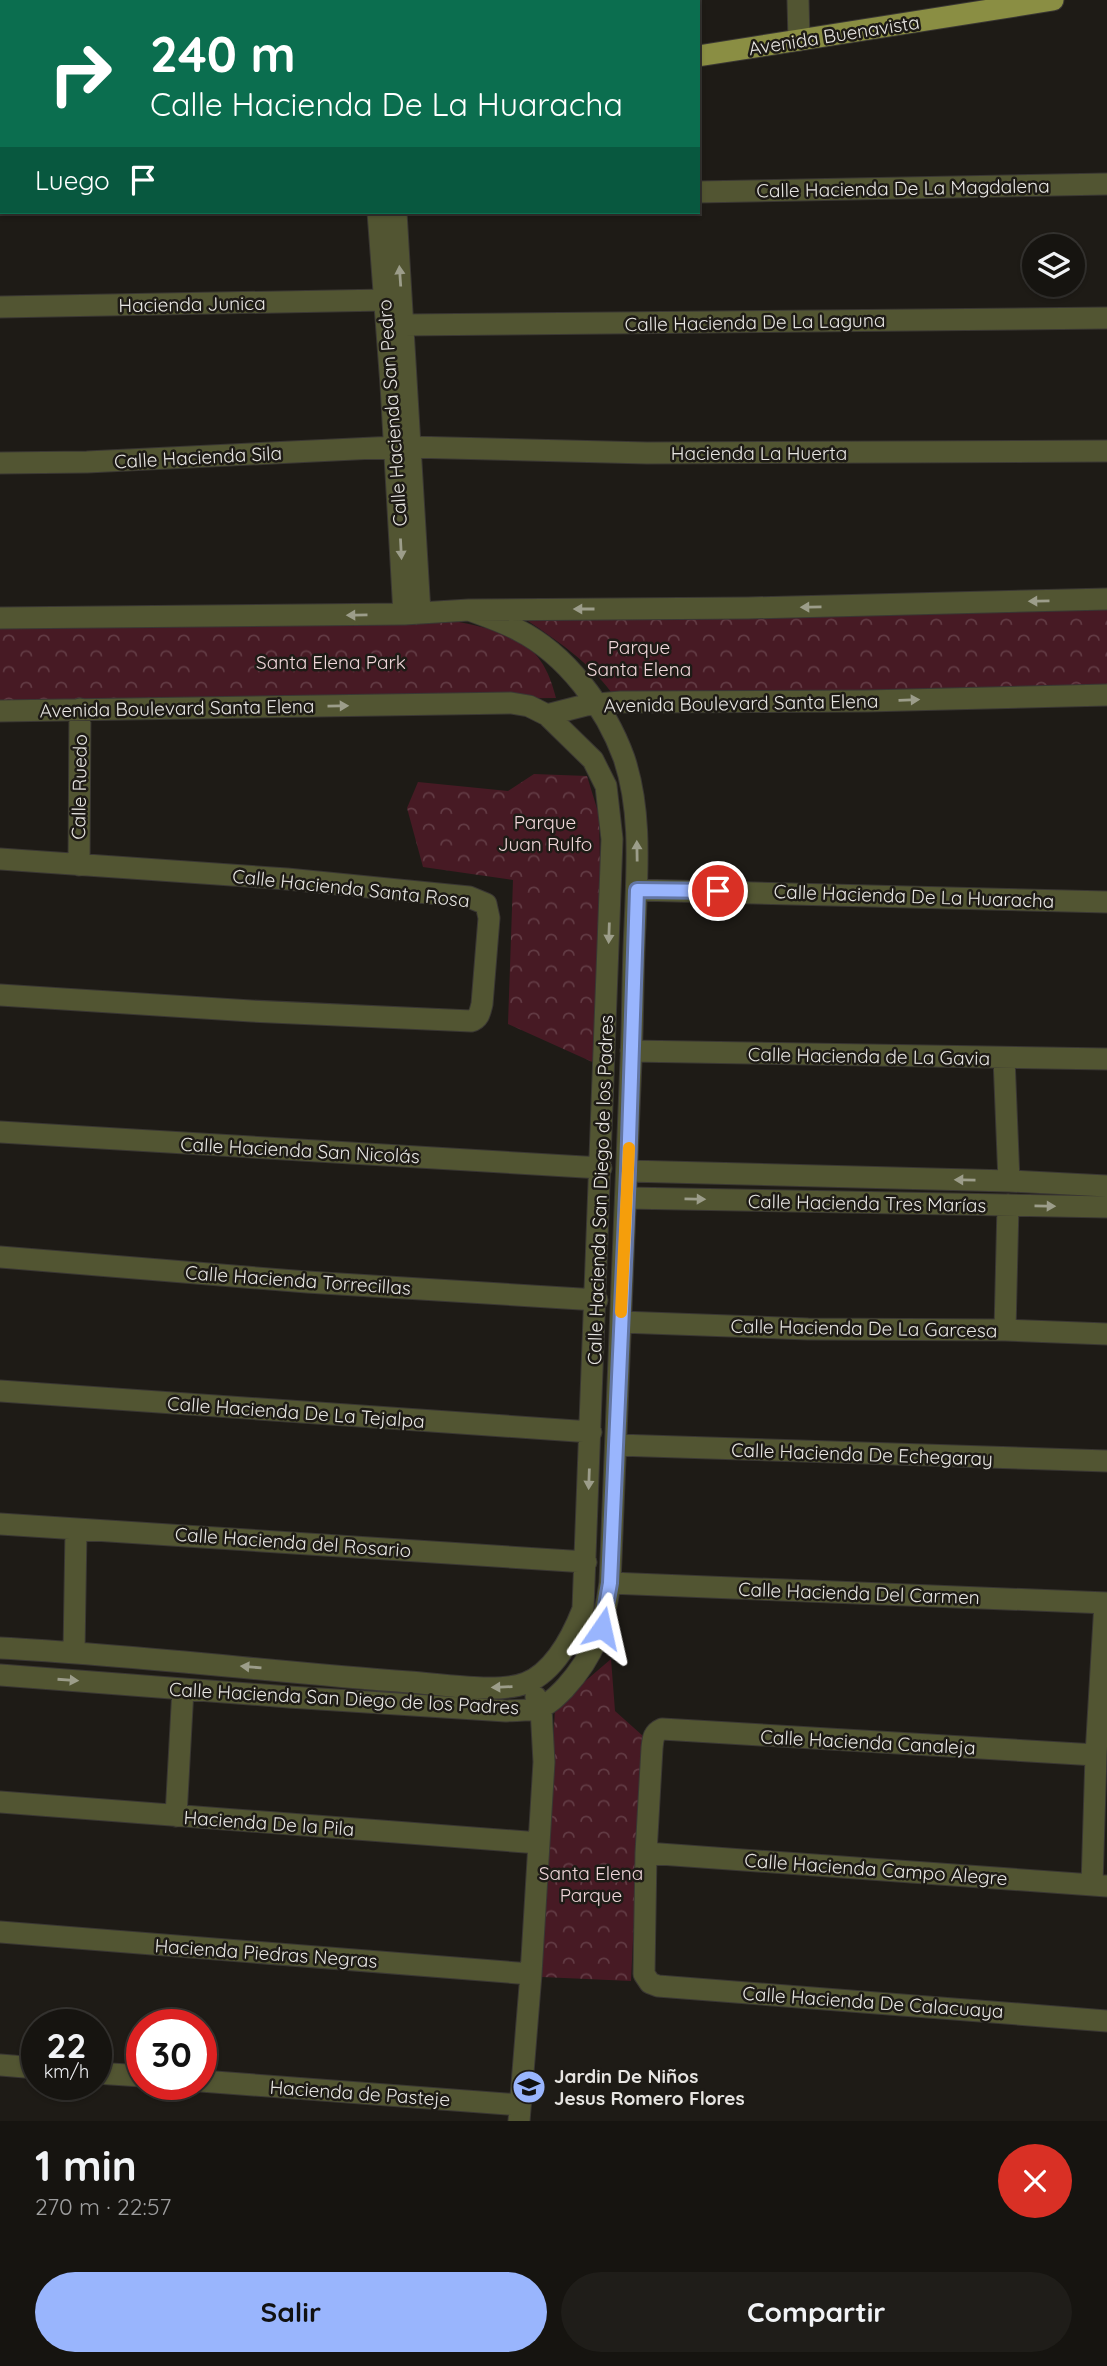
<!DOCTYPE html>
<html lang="es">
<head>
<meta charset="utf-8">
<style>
	:root { --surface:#161410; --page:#1f1d19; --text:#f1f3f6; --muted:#9e9e9f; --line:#353330; --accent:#99b5fd }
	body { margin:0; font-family:Quicksand,sans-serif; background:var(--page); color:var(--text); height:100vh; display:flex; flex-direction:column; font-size:26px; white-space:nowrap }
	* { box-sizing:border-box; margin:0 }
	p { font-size:23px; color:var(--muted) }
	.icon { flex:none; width:38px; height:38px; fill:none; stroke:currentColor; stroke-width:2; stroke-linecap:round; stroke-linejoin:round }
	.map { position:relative; height:2121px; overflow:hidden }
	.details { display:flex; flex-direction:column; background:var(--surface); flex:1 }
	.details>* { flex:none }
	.guide { position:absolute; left:0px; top:0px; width:700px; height:214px; box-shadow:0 2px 5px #0004,0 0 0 2px var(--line); background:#0b6e4f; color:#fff; overflow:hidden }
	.buttons { position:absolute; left:1022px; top:234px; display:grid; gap:14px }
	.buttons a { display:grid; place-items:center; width:63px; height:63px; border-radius:50%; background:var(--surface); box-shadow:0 2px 5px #0004,0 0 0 2px var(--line); font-size:35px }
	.speed { position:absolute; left:21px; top:2009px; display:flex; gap:14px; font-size:35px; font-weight:700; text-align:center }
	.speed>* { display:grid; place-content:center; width:91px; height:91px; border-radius:50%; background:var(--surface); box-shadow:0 2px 5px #0004,0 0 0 2px var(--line); line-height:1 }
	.speed small { font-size:18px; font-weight:400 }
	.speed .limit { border:10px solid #d22; background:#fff; color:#111 }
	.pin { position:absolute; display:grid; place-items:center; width:60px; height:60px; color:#fff; margin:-30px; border:4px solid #fff; border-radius:50%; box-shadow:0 2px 7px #0007 }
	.me { position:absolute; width:77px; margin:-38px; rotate:11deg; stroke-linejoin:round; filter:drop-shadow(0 0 5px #0008) }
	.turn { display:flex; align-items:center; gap:24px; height:147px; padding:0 35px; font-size:32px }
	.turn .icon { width:91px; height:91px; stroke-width:2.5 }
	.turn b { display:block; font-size:49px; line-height:60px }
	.then { display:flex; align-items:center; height:66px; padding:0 35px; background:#0003; gap:14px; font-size:26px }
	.round { display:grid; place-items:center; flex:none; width:74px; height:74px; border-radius:37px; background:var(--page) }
	.overview { display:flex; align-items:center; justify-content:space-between; height:119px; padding:0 35px }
	h1 { font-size:42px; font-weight:700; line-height:52px }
	.cta { display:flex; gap:14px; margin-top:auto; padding:14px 35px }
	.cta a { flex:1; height:80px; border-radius:42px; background:var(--accent); color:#111; font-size:28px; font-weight:700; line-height:80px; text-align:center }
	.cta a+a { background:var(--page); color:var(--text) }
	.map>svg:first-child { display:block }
	.park { fill:url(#park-crowns) }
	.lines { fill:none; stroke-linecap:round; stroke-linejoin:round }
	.minor-casing { stroke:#3a3733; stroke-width:23 }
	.major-casing { stroke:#3a3733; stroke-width:23 }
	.minor { stroke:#525532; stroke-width:21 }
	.major { stroke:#8a8e43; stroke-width:21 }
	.oneway { fill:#9c9d8a }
	.route-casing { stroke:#6376a4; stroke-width:18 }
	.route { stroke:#99b5fd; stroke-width:12 }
	.slow { stroke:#f59e0b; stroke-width:12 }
	.labels { text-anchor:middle; stroke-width:5; stroke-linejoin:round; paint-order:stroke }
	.street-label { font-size:19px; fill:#e7e5e2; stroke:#1e1b16 }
	.park-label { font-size:19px; fill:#f0d6d9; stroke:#1e1b16 }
	.poi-label { font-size:19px; font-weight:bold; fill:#e7e5e2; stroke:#1e1b16; text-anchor:start }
</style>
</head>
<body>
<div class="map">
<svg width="1107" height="2121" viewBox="0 0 1107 2121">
	<defs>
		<pattern id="park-crowns" width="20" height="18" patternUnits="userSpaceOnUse" patternTransform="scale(1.75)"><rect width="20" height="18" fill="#471a24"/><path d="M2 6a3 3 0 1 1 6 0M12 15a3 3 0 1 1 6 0" fill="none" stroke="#623b44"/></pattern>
	</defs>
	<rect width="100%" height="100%" fill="#1e1b16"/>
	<path class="park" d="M1107 608V687L617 700C592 663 555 639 519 615Z
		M459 622C511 633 542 640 556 698L0 704V627Z
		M534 774 587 776 599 815 601 916 599 1065 508 1024 513 880 423 867 407 808 418 782 508 791Z
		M611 1659 615 1711 643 1736 631 1981 542 1977 555 1707Z"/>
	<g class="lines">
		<defs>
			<path id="minor" d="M798 0 799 40
				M164 2V0
				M486 2V0
				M698 192 1107 184
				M378 212 391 385 404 614
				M396 212 420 613
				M0 307 385 300
				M403 325 1107 318
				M410 447 647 453 1107 451
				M0 463 87 462 395 447
				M0 618 404 614 469 610 748 608 1107 599
				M0 711 511 703 529 706 547 715 593 760 606 786 612 839 583 1609C572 1637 555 1671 526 1683 498 1694 440 1684 409 1682 273 1672 137 1655 0 1648
				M547 715 586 705 621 702 867 701 1107 695
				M0 859 287 879 469 897 486 904 489 918 482 1004C480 1012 479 1019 471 1021L251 1011 0 995
				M79 865 80 709
				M637 890 1107 902
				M631 1051 1107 1059
				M1004 1058 1009 1181
				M0 1132 601 1168
				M628 1171 1009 1181 1107 1186
				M626 1198 1107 1207
				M0 1257 307 1282 597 1300
				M621 1322 808 1329 1005 1330 1107 1334
				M1005 1330 1008 1205
				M0 1391 591 1432
				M617 1445 1107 1461
				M0 1524 586 1562
				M610 1583 1107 1603
				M74 1652 76 1530
				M0 1675 289 1697 506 1711C516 1710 529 1711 539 1708 549 1705 558 1695 565 1688 595 1655 604 1626 610 1583 619 1400 626 1216 632 1032 633 997 633 962 635 926 637 870 642 812 624 758 606 708 566 654 518 630 503 622 486 616 469 610
				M1096 1755 662 1729C653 1733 653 1739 652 1748L646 1853 644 1974 650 1983 658 1986 1107 2021
				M0 1802 539 1843
				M176 1816 183 1689
				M646 1853 1107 1886
				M1092 1885 1096 1755 1105 1603
				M0 1932 531 1974
				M0 2065 37 2068
				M96 2073 142 2076
				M201 2081 520 2105
				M519 2121 531 1974 544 1762 541 1708 536 1697"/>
			<path id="major" d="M698 56 1053 0
				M0 167H2"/>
		</defs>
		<use href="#minor" class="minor-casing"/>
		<use href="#major" class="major-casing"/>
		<use href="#minor" class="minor"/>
		<use href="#major" class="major"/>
	</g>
	<defs><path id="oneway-solid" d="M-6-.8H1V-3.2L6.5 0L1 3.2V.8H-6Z" transform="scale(1.75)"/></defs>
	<g class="oneway">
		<use href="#oneway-solid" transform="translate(400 276) rotate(-94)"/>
		<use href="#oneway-solid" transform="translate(401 549) rotate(87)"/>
		<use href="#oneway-solid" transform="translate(1039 601) rotate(179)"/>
		<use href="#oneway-solid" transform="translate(811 607) rotate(179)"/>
		<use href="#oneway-solid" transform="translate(584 609) rotate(180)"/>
		<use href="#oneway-solid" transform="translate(357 615) rotate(179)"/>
		<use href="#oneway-solid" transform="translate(909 700) rotate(-2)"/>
		<use href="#oneway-solid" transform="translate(338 706) rotate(-1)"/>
		<use href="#oneway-solid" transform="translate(637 851) rotate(-91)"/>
		<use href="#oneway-solid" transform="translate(609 933) rotate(92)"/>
		<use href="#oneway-solid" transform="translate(965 1180) rotate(-179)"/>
		<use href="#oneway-solid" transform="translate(695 1199) rotate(1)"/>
		<use href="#oneway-solid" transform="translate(1045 1206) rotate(1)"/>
		<use href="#oneway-solid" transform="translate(589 1479) rotate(92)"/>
		<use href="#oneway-solid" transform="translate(251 1667) rotate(-175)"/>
		<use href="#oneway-solid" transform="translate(68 1680) rotate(4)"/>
		<use href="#oneway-solid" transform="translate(502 1687) rotate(178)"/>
	</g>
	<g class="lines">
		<defs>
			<path id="route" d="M602 1628 610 1583 628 1171 637 890 718 891"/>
		</defs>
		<use href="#route" class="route-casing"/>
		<use href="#route" class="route"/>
		<path class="slow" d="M621 1312 629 1148"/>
	</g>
	<defs>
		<symbol id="school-disc" viewBox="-11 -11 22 22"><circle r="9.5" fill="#99b5fd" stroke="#1e1b16"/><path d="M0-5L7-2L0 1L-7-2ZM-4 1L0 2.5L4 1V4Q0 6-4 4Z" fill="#111"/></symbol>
	</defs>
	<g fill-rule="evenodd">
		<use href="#school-disc" x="510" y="2068" width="38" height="38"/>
	</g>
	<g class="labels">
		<g class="street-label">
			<text transform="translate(834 35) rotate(-9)" y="7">Avenida Buenavista</text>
			<text transform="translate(903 188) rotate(-1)" y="7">Calle Hacienda De La Magdalena</text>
			<text transform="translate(192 304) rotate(-1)" y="7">Hacienda Junica</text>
			<text transform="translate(755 322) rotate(-1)" y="7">Calle Hacienda De La Laguna</text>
			<text transform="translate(392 413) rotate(-94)" y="7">Calle Hacienda San Pedro</text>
			<text x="759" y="460">Hacienda La Huerta</text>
			<text transform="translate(198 457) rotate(-3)" y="7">Calle Hacienda Sila</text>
			<text transform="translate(741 703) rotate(-1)" y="7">Avenida Boulevard Santa Elena</text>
			<text transform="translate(177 708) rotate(-1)" y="7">Avenida Boulevard Santa Elena</text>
			<text transform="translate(79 787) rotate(-89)" y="7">Calle Ruedo</text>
			<text transform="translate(351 888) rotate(6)" y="7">Calle Hacienda Santa Rosa</text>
			<text transform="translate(914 896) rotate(2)" y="7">Calle Hacienda De La Huaracha</text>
			<text transform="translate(869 1056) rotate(1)" y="7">Calle Hacienda de La Gavia</text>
			<text transform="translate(300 1150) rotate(3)" y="7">Calle Hacienda San Nicolás</text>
			<text transform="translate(600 1190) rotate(-88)" y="7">Calle Hacienda San Diego de los Padres</text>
			<text transform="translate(867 1203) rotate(1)" y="7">Calle Hacienda Tres Marías</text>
			<text transform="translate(298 1280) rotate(4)" y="7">Calle Hacienda Torrecillas</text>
			<text transform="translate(864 1328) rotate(1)" y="7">Calle Hacienda De La Garcesa</text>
			<text transform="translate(296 1412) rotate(4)" y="7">Calle Hacienda De La Tejalpa</text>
			<text transform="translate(862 1454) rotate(2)" y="7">Calle Hacienda De Echegaray</text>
			<text transform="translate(293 1542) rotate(4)" y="7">Calle Hacienda del Rosario</text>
			<text transform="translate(859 1593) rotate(2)" y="7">Calle Hacienda Del Carmen</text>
			<text transform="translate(344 1698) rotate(3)" y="7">Calle Hacienda San Diego de los Padres</text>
			<text transform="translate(868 1742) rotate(3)" y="7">Calle Hacienda Canaleja</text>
			<text transform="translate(269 1823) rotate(4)" y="7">Hacienda De la Pila</text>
			<text transform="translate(876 1869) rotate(4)" y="7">Calle Hacienda Campo Alegre</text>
			<text transform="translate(266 1953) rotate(4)" y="7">Hacienda Piedras Negras</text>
			<text transform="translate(873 2002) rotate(4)" y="7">Calle Hacienda De Calacuaya</text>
			<text transform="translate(360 2093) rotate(4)" y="7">Hacienda de Pasteje</text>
		</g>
		<g class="park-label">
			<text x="639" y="654">Parque<tspan x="639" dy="22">Santa Elena</tspan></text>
			<text x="331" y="669">Santa Elena Park</text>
			<text x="545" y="829">Parque<tspan x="545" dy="22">Juan Rulfo</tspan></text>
			<text x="591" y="1880">Santa Elena<tspan x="591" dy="22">Parque</tspan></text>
		</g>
		<g class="poi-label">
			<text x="554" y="2083">Jardin De Niños<tspan x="554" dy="22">Jesus Romero Flores</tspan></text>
		</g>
	</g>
</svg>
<div class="buttons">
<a><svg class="icon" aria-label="layers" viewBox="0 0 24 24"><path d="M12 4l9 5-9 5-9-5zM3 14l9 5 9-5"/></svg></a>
</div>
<div class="speed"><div>22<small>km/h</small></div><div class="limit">30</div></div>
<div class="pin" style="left:718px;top:891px;background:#d93025"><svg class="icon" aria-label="arrive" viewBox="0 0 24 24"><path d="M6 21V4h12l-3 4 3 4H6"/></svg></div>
<svg class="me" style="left:602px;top:1628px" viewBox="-20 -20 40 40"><path d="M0-17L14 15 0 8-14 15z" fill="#99b5fd" stroke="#fff" stroke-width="4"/></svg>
<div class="guide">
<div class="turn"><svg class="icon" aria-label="right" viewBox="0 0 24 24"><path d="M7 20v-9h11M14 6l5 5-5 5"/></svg><div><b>240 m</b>Calle Hacienda De La Huaracha</div></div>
<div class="then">Luego<svg class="icon" aria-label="arrive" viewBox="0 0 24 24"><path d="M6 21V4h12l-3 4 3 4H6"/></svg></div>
</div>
</div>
<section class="details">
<div class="overview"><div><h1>1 min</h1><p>270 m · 22:57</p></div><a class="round" style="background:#d93025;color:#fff"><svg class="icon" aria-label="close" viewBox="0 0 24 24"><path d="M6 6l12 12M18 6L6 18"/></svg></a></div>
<div class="cta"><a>Salir</a><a>Compartir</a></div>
</section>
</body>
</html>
